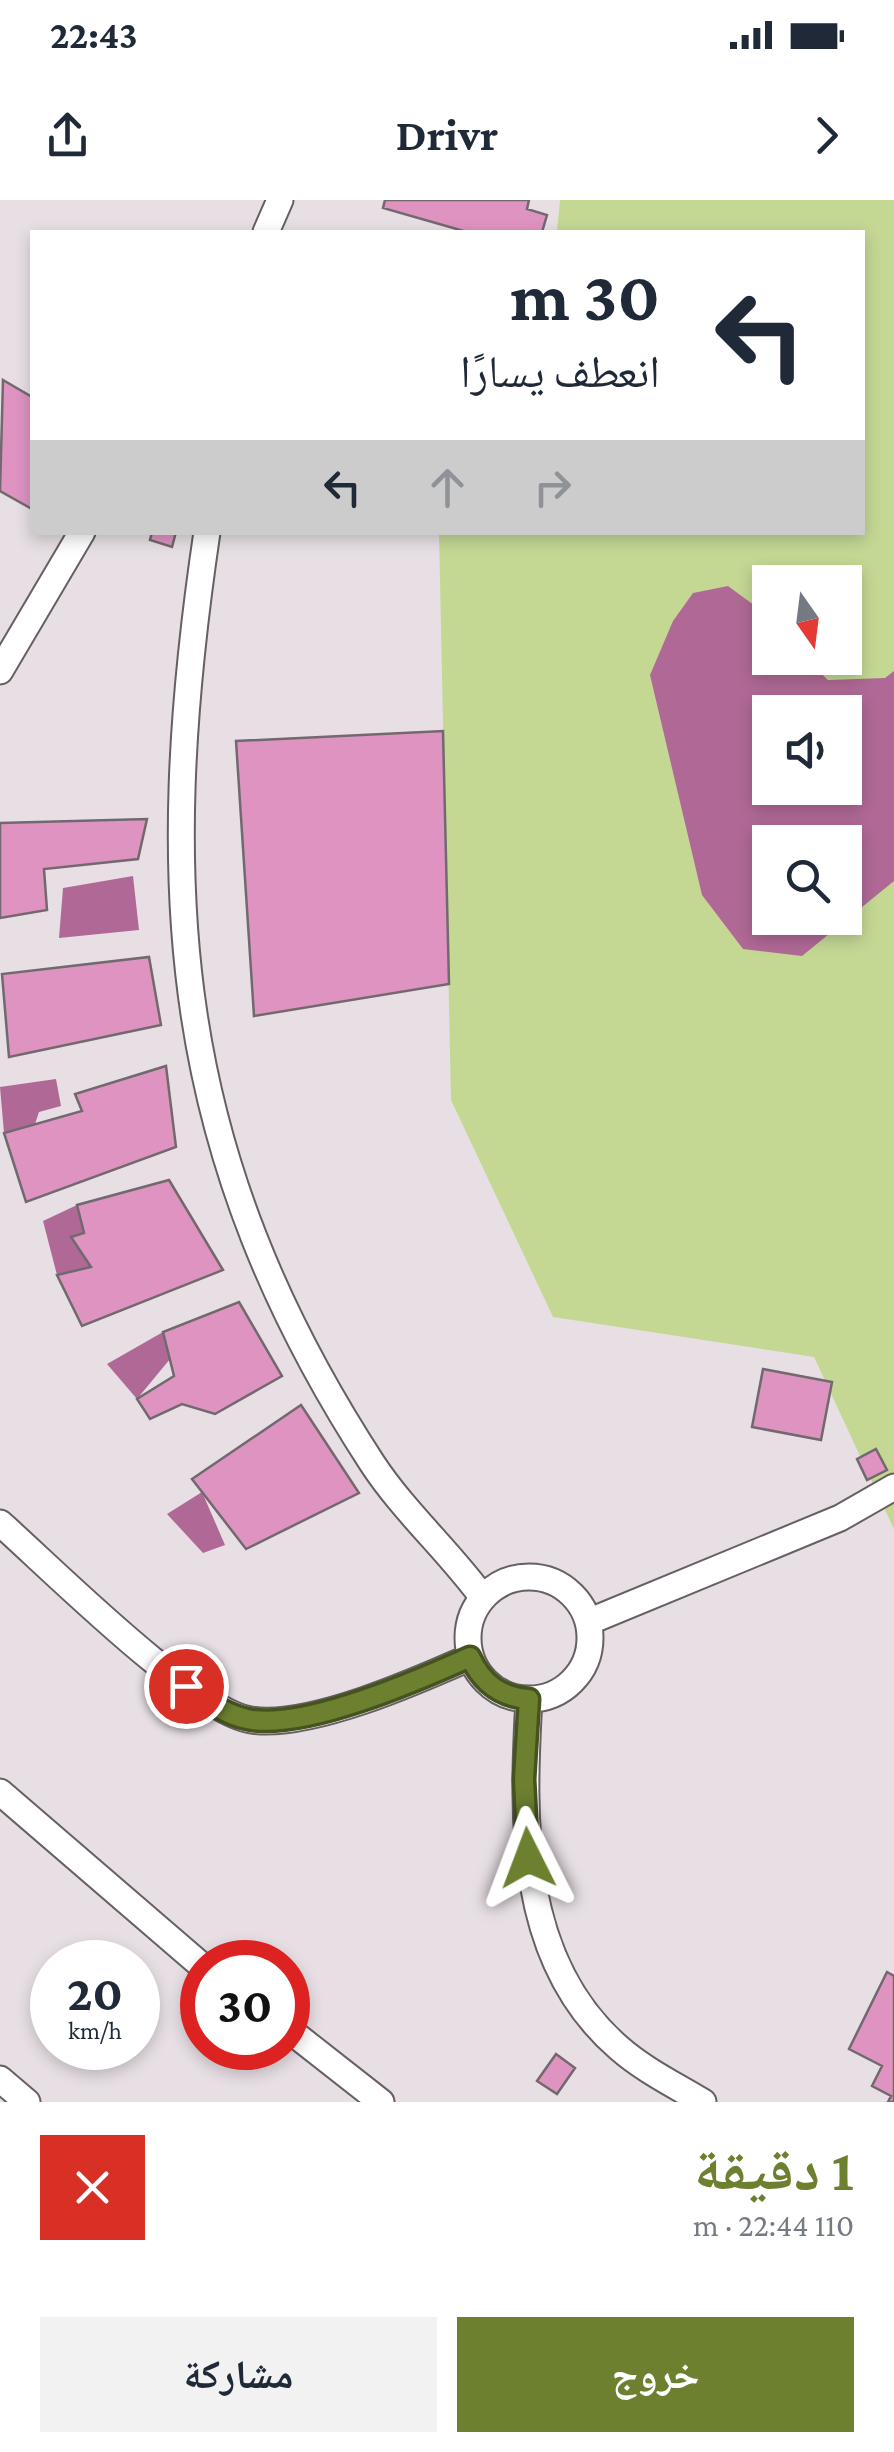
<!DOCTYPE html>
<html lang="ar">
<head>
<meta charset="utf-8">
<style>
	:root { --surface:#fff; --page:#f2f2f3; --text:#1f2937; --muted:#747a83; --accent:#6c8030 }
	body { margin:0; font-family:"Crimson Pro","Noto Naskh Arabic",serif; background:var(--page); color:var(--text); direction:rtl; height:100vh; display:flex; flex-direction:column; font-size:38px; white-space:nowrap }
	* { box-sizing:border-box; margin:0 }
	p { font-size:32px; color:var(--muted) }
	.icon { flex:none; width:55px; height:55px; fill:none; stroke:currentColor; stroke-width:2; stroke-linecap:round; stroke-linejoin:round }
	.map { position:relative; height:1902px; overflow:hidden; direction:ltr }
	.details { display:flex; flex-direction:column; background:var(--surface); flex:1 }
	.details>* { flex:none }
	.banner { position:absolute; left:30px; top:30px; width:835px; height:305px; border-radius:0px; box-shadow:0 5px 15px #0003; direction:rtl; background:#fff; color:var(--text); overflow:hidden }
	.needle { width:65px; rotate:166deg }
	.fabs { position:absolute; left:752px; top:365px; display:grid; gap:20px }
	.fabs a { display:grid; place-items:center; width:110px; height:110px; border-radius:0px; background:var(--surface); box-shadow:0 5px 15px #0003; font-size:50px }
	.speed { position:absolute; left:30px; top:1740px; display:flex; gap:20px; font-size:50px; font-weight:700; text-align:center }
	.speed>* { display:grid; place-content:center; width:130px; height:130px; border-radius:50%; background:var(--surface); box-shadow:0 5px 15px #0003; line-height:1 }
	.speed small { font-size:25px; font-weight:400 }
	.speed .limit { border:15px solid #d22; background:#fff; color:#111 }
	.pin { position:absolute; display:grid; place-items:center; width:85px; height:85px; color:#fff; margin:-42px; border:5px solid #fff; border-radius:50%; box-shadow:0 2px 10px #0007 }
	.me { position:absolute; width:110px; margin:-55px; rotate:357deg; stroke-linejoin:round; filter:drop-shadow(0 0 8px #0008) }
	.turn { display:flex; align-items:center; gap:35px; height:210px; padding:0 40px; font-size:45px }
	.turn .icon { width:130px; height:130px; stroke-width:2.5 }
	.turn b { display:block; font-size:70px; line-height:85px }
	.lanes { display:flex; align-items:center; height:95px; padding:0 40px; background:#0003; justify-content:center; gap:50px; direction:ltr }
	.lanes .off { opacity:.35 }
	.round { display:grid; place-items:center; flex:none; width:105px; height:105px; border-radius:0px; background:var(--page) }
	.head { display:flex; align-items:center; justify-content:space-between; height:170px; padding:0 40px }
	h1 { font-size:60px; font-weight:700; line-height:75px; color:var(--accent) }
	.cta { display:flex; gap:20px; margin-top:auto; padding:20px 40px }
	.cta a { flex:1; height:115px; border-radius:0px; background:var(--accent); color:#fff; font-size:40px; font-weight:700; line-height:115px; text-align:center }
	.cta a+a { background:var(--page); color:var(--text) }
	.status { display:flex; justify-content:space-between; align-items:center; height:70px; padding:0 50px; background:var(--surface); direction:ltr }
	.status svg { height:28px; fill:currentColor }
	header { display:flex; justify-content:space-between; align-items:center; height:130px; padding:0 40px; background:var(--surface); font-size:45px; font-weight:700 }
	.map>svg:first-child { display:block }
	.green { fill:#c4d894; fill-rule:evenodd }
	.water { fill:#b06996; fill-rule:evenodd }
	.building { fill:#de93c1; stroke:#71696d; stroke-width:2.5 }
	.lines { fill:none; stroke-linecap:round; stroke-linejoin:round }
	.minor-casing { stroke:#665f63; stroke-width:29 }
	.minor { stroke:#fff; stroke-width:25 }
	.route-casing { stroke:#46531f; stroke-width:25 }
	.route { stroke:#6c8030; stroke-width:18 }
</style>
</head>
<body>
<div class="status"><b>22:43</b><svg viewBox="0 0 49 12"><path d="M0 12V9h3v3zM5 12V6h3v6zM10 12V3h3v9zM15 12V0h3v12zM26 1h20v11H26zM47 4h2v5h-2z"/></svg></div>
<header><svg class="icon" aria-label="forward" viewBox="0 0 24 24"><path d="M9 5l7 7-7 7"/></svg>Drivr<svg class="icon" aria-label="share" viewBox="0 0 24 24"><path d="M12 15V3M7 8l5-5 5 5M5 13v7h14v-7"/></svg></header>
<div class="map">
<svg width="894" height="1902" viewBox="0 0 894 1902">
	<rect width="100%" height="100%" fill="#e7dfe4"/>
	<path class="green" d="M560 0H894V1329L814 1157 553 1117 451 900 439 333 862 332V32H557ZM770 382H845V458H770ZM770 512H845V588H770ZM770 642H845V718H770Z"/>
	<path class="water" d="M728 386 770 417V458H805L828 480 885 478 894 471V681L802 756 743 749 702 695 650 475 673 421 693 393ZM770 512H845V588H770ZM770 642H845V718H770Z
		M133 676 139 730 59 738 63 688Z
		M56 879 61 906 39 912 35 924 4 933 0 887Z
		M77 1005 91 1067 57 1075 43 1021Z
		M163 1132 170 1159 137 1199 107 1164Z
		M202 1292 225 1345 203 1353 167 1314Z"/>
	<path class="building" d="M385 0H529L527 9 547 15 542 32H467L383 8Z
		M3 180 32 197V309L0 291Z
		M152 332H176L172 347 150 340Z
		M443 531 449 784 254 816 236 541Z
		M147 619 138 659 44 669 47 710 0 718V623Z
		M149 757 161 825 9 857 2 774Z
		M166 866 176 947 26 1002 4 933 82 911 75 894Z
		M169 980 223 1070 82 1126 57 1075 91 1067 71 1037 84 1033 77 1005Z
		M239 1102 282 1176 215 1214 182 1204 150 1219 137 1199 174 1176 163 1132Z
		M763 1169 832 1182 821 1240 752 1227Z
		M301 1205 359 1293 246 1349 192 1279Z
		M876 1249 887 1270 867 1280 857 1259Z
		M887 1772 894 1776V1902H888L891 1896 872 1886 882 1866 849 1849Z
		M556 1854 575 1868 557 1894 537 1881Z"/>
	<g class="lines">
		<defs>
			<path id="minor" d="M266 32 280 0
				M207 332C154 689 171 954 372 1263 404 1312 449 1351 483 1398
				M0 471 82 332
				M0 1323C50 1367 193 1511 251 1520 309 1529 417 1481 471 1457
				M468 1438a61 61 0 1 1 122 0a61 61 0 1 1-122 0Z
				M588 1422 840 1318 894 1287
				M529 1499C522 1620 518 1761 619 1848 644 1870 675 1885 703 1902
				M0 1592 202 1766
				M288 1829 381 1902
				M0 1879 27 1902"/>
		</defs>
		<use href="#minor" class="minor-casing"/>
		<use href="#minor" class="minor"/>
	</g>
	<g class="lines">
		<defs>
			<path id="route" d="M186 1486C205 1500 224 1514 247 1519 303 1531 419 1480 470 1457 482 1483 500 1497 529 1499L524 1579 528 1658"/>
		</defs>
		<use href="#route" class="route-casing"/>
		<use href="#route" class="route"/>
	</g>
</svg>
<div class="fabs">
<a><svg class="needle" viewBox="-14 -14 28 28"><path d="M0-13l5 13h-10z" fill="#e53935"/><path d="M0 13l5-13h-10z" fill="#747a83"/></svg></a>
<a><svg class="icon" aria-label="sound" viewBox="0 0 24 24"><path d="M4 9h4l5-4v14l-5-4H4zM17 9q2 3 0 6"/></svg></a>
<a><svg class="icon" aria-label="search" viewBox="0 0 24 24"><circle cx="10" cy="10" r="6"/><path d="M15 15l6 6"/></svg></a>
</div>
<div class="speed"><div>20<small>km/h</small></div><div class="limit">30</div></div>
<div class="pin" style="left:186px;top:1486px;background:#d93025"><svg class="icon" aria-label="arrive" viewBox="0 0 24 24"><path d="M6 21V4h12l-3 4 3 4H6"/></svg></div>
<svg class="me" style="left:528px;top:1658px" viewBox="-20 -20 40 40"><path d="M0-17L14 15 0 8-14 15z" fill="#6c8030" stroke="#fff" stroke-width="4"/></svg>
<div class="banner">
<div class="turn"><svg class="icon" aria-label="left" viewBox="0 0 24 24"><path d="M17 20v-9H6M10 6l-5 5 5 5"/></svg><div><b>30 m</b>انعطف يسارًا</div></div>
<div class="lanes"><svg class="icon" aria-label="left" viewBox="0 0 24 24"><path d="M17 20v-9H6M10 6l-5 5 5 5"/></svg><svg class="icon off" aria-label="ahead" viewBox="0 0 24 24"><path d="M12 20V5M6 11l6-6 6 6"/></svg><svg class="icon off" aria-label="right" viewBox="0 0 24 24"><path d="M7 20v-9h11M14 6l5 5-5 5"/></svg></div>
</div>
</div>
<section class="details">
<div class="head"><div><h1>1 دقيقة</h1><p>110 m · 22:44</p></div><a class="round" style="background:#d93025;color:#fff"><svg class="icon" aria-label="close" viewBox="0 0 24 24"><path d="M6 6l12 12M18 6L6 18"/></svg></a></div>
<div class="cta"><a>خروج</a><a>مشاركة</a></div>
</section>
</body>
</html>
